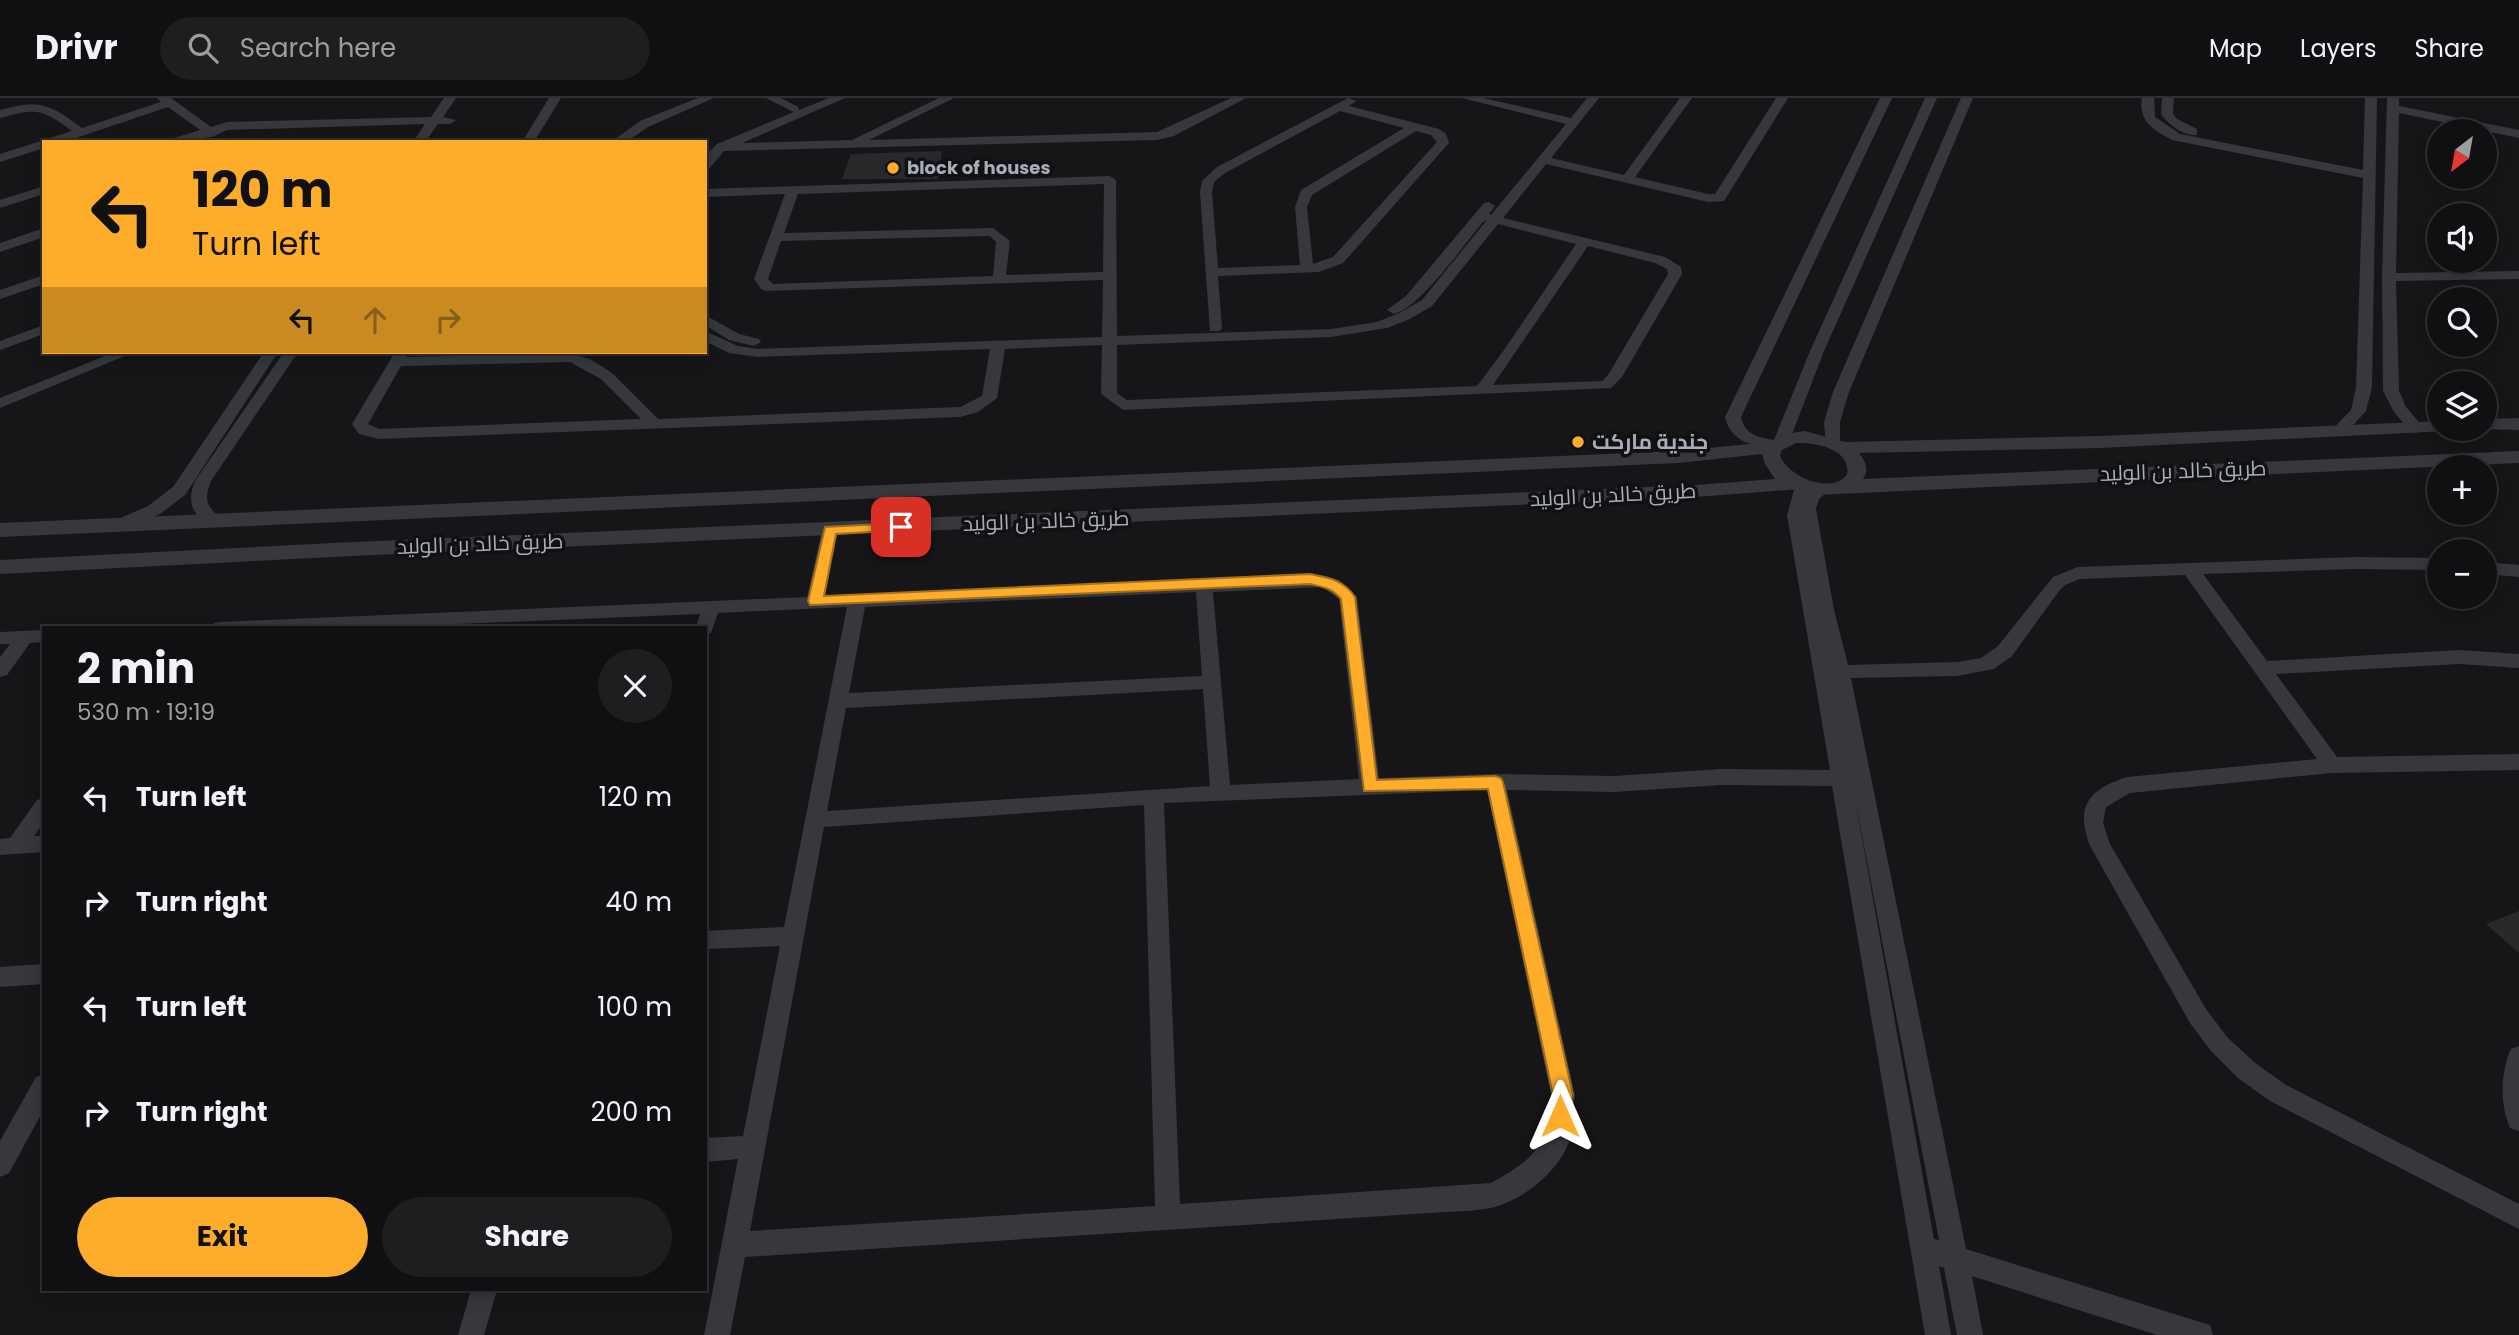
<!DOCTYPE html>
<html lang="en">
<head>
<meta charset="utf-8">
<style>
	:root { --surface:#101012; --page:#1e1e20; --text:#f1f3f6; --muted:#9c9d9f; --line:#303032; --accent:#fdad29 }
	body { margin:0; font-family:Poppins,Cairo,sans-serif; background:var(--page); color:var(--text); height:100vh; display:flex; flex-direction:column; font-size:26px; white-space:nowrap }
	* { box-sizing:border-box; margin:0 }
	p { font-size:23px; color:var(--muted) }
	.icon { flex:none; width:38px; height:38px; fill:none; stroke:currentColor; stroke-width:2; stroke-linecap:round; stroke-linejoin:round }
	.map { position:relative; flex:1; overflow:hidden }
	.sheet { position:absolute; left:42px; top:528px; width:665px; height:665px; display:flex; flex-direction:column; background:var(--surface); border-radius:0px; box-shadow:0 4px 18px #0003,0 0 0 2px var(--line) }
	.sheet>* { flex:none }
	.guide { position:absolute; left:42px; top:42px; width:665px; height:214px; border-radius:0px; box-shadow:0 4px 18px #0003,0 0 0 2px var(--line); background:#fdad29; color:#111; overflow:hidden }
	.needle { width:46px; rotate:211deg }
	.fabs { position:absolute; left:2427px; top:21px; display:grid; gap:14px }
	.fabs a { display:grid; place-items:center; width:70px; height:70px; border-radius:50%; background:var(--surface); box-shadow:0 4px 18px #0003,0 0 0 2px var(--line); font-size:35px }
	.pin { position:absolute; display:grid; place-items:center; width:60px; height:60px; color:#fff; margin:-30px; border-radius:14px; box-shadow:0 4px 10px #0006 }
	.me { position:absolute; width:77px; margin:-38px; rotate:0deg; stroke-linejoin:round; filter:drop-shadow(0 0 5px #0008) }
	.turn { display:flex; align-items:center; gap:24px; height:147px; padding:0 35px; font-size:32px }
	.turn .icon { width:91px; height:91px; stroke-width:2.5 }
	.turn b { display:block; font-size:49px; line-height:60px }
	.lanes { display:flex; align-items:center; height:66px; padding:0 35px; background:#0003; justify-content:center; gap:35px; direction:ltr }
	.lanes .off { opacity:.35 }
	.round { display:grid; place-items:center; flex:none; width:74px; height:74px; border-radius:37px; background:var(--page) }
	.overview { display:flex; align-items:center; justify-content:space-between; height:119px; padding:0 35px }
	h1 { font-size:42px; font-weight:700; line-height:52px }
	.cta { display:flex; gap:14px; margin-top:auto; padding:14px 35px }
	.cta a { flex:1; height:80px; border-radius:42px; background:var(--accent); color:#111; font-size:28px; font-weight:700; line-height:80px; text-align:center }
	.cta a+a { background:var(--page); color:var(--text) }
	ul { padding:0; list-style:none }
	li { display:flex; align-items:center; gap:21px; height:105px; padding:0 35px }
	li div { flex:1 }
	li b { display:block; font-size:26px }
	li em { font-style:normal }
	header { display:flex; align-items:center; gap:42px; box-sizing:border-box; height:98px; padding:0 35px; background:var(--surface); border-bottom:2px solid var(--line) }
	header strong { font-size:33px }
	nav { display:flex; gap:38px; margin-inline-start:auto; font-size:24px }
	.search { width:490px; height:63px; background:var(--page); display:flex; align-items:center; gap:18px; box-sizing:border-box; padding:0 24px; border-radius:38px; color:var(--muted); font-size:26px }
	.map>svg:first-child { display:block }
	.building { fill:#29292c }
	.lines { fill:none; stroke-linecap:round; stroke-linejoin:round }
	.minor { fill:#36383d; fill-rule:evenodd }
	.tertiary { fill:#36383d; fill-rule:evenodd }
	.route { fill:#fdad29; stroke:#a4701b; stroke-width:2 }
	.poi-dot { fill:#fdad29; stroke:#111113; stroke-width:2.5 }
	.labels { text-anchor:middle; stroke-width:7; stroke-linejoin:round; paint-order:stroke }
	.far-poi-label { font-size:18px; font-weight:bold; fill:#a7adb9; stroke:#111113; text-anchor:start }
	.poi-label { font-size:21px; font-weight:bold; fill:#a7adb9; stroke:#111113; text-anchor:start }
	.street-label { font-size:21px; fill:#a7adb9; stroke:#111113 }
</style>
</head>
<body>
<header>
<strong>Drivr</strong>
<div class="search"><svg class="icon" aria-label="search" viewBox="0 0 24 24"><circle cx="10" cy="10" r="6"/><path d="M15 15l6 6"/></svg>Search here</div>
<nav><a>Map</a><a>Layers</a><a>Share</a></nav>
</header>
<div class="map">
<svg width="2519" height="1237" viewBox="0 0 2519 1237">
	<rect width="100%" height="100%" fill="#161618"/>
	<path class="building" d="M942 53 938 81H842L851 56Z
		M2519 813V855L2486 826Z"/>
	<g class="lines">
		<path class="minor" d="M157 0H171L211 29 227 24 431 19 444 0H456L443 19 456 22 450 26H438L425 44H413L425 26 227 32 212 39 161 44 200 32 168 9 64 44H44V50L0 64V56L72 33C42 10 36 10 0 20V12C39 1 50 6 82 30L161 4Z
			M549 0H561L534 44H522Z
			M698 0H714L648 29 626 44H611L640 23Z
			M766 0H781L798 9 799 12 829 0H845L742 45 852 42 939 0H954L869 42 1157 34 1231 0H1246L1174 38 1157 42 724 53 709 71 705 72V58L717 46 794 14Z
			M1348 0 1356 3 1349 8 1439 31 1446 36 1449 45 1343 165 1319 174 1218 178 1222 230 1220 233H1210L1200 94 1202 83 1217 69ZM1340 13 1404 30 1301 92 1295 109 1300 167 1218 170 1212 94 1214 84 1225 75ZM1416 33 1431 37 1437 44 1333 159 1313 166 1307 109 1312 97Z
			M1462 0H1483L1571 20 1587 0H1599L1551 60 1624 77 1680 0H1692L1635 79 1708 96H1715L1776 0H1788L1724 103 1708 104 1546 66 1503 120 1665 159 1681 169 1682 176 1622 279 1611 290 1123 312 1101 296 1102 247 1005 251 997 300 978 314 960 319 379 341 359 336 352 326 395 254H409L406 259 572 256 590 261 612 275 658 321 960 309 982 298 990 251 758 259 729 255 705 243V233L738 248 758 251 1102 239 1103 182 766 193 761 191 754 181 785 96 705 99V91L1110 78 1116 82 1117 238 1331 231 1377 224 1399 215 1422 202 1486 123H1484C1464 146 1421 209 1394 216L1387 212 1406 198 1484 105 1489 104 1495 108 1489 116 1491 117 1566 26ZM1104 86 1103 174 1006 177 1010 143 993 130 784 135 798 96ZM1498 126 1576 146 1504 252 1477 288 1127 302 1117 295V247L1331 239 1387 230 1410 221 1432 208ZM990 138 996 144 993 178 773 186 768 181 781 143ZM1588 148 1655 165 1667 171 1668 176 1608 277 1602 283 1493 287ZM570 264 601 281 641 321 379 331 368 326 401 268Z
			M1880 0H1892L1741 319C1745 337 1758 339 1774 342L1810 253 1925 0H1937L1824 253 1789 344 1777 352C1754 348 1731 345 1725 319Z
			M1961 0H1973L1849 294 1840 324V344L1832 349 1826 347 1824 324 1833 294Z
			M2142 0H2154L2155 19 2180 36 2363 72 2365 0H2377L2372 289 2366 313 2344 337H2332L2330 334 2351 312 2356 289 2363 80 2172 42C2153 32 2138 23 2142 0Z
			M2162 0H2174L2173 16 2177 21 2197 31V37C2183 38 2169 27 2161 16Z
			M2387 0H2399V8L2519 32V40L2399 15 2396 175 2519 173V181L2396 183 2399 293 2406 309 2424 330 2416 335 2410 333 2394 314 2383 293 2382 179Z
			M44 88V96L0 110V102Z
			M44 130V139L0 154V145Z
			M44 177V186L0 201V192Z
			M705 217 739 236 759 241 761 244 754 248 729 242 705 227Z
			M44 227V236L0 252V243Z
			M115 254H134L0 310V300Z
			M264 254H278L185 397 160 416 126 431H114L112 427 114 423 148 408 173 389Z
			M284 254H298L211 383C202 406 209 407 222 423L220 427H208C191 415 187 402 195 383Z
			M1802 387 1810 392 1821 387 1829 392 1819 401 1816 411 1834 512 1848 567 1957 564 1981 560 1998 548 2053 479 2078 469 2355 459 2440 460V472L2355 471 2203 476 2267 563 2459 552 2519 556V570L2459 566 2276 576 2337 659 2519 656V672L2332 675 2130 695 2106 709 2103 725 2110 746 2206 911 2227 939 2254 964 2286 987 2519 1106V1131L2270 1003 2238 980 2211 953 2190 925 2090 748C2075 708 2088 692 2127 679L2317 661 2185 477 2080 481 2065 487 2059 493 2012 558 1994 571 1957 578 1851 580 1966 1151 2200 1224 2210 1227 2213 1237H2157L1972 1178 1983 1237H1957L1944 1170 1939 1168 1951 1237H1925L1832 688 1720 687 1614 694 1507 692 1575 997C1573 1011 1574 1027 1570 1041 1560 1072 1526 1100 1495 1109 1480 1113 1462 1113 1446 1114L745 1159 730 1237H704L738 1061 705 1064V1040L743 1038 780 848 705 851V833L784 829 847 509 718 515 711 535 705 536V530H696L700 516 362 530H211L214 525 220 524 807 499 822 432 830 426 838 432 825 498 1322 477 1339 482 1357 499 1379 680 1495 676 1614 678 1720 671 1830 672 1787 417 1794 392ZM1322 489 1339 501 1359 681 1230 687 1213 494ZM1196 494 1202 578 849 595 865 509ZM1203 591 1210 688 827 713 846 610ZM1853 690 1939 1142 1934 1141ZM1487 692 1551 997C1544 1050 1538 1059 1491 1085L1180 1106 1164 705ZM1144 707 1155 1108 750 1133 824 729Z
			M2485 464 2519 467V479L2485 476Z
			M44 532V544L30 545 7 577 0 579V559L10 546H0V534Z
			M44 700V724L34 738H44V754L0 757V741L10 740 37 702Z
			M44 866V886L0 889V869Z
			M2519 948V1033L2510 1030C2500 1007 2500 975 2511 951Z
			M44 976V1011L9 1075 0 1079V1043L36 979Z
			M471 1192H497L484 1237H458Z"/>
		<path class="tertiary" d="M2519 320V332L2478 331H2485V321Z
			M2440 323V331H2448L2447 333 2100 350 1859 355C1866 364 1869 372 1863 381L2519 353V365L1838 396 1820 397 1799 391 1696 399 353 458 0 476V462L353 444 1696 387 1775 381 1765 366 1762 356 1678 365 0 439V425L1678 353 1770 344 1785 336 1805 333 1845 344 2100 338ZM1796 345C1812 344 1844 349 1847 369 1848 374 1848 376 1845 379 1828 396 1786 377 1780 357L1782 352Z"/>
	</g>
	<path class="route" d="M901 425 906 426V432L836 436 824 498 1310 476C1329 480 1344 482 1355 499L1377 682 1495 678 1501 680 1503 684 1573 997 1568 1025 1560 1028 1553 1025 1550 1018 1553 997 1488 691 1364 693 1341 501C1332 490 1323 489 1310 486L810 507 808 503 825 429Z"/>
	<g class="poi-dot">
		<circle cx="893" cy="70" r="7"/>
		<circle cx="1578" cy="344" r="7"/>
	</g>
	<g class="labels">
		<g class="far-poi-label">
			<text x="907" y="76">block of houses</text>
		</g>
		<g class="poi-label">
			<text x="1592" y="351">جندية ماركت</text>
		</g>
		<g class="street-label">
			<text transform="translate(2183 373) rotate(-2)" y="7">طريق خالد بن الوليد</text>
			<text transform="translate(1613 397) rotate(-3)" y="7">طريق خالد بن الوليد</text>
			<text transform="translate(1046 423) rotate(-2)" y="7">طريق خالد بن الوليد</text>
			<text transform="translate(480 446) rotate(-2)" y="7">طريق خالد بن الوليد</text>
		</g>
	</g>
</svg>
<div class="fabs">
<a><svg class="needle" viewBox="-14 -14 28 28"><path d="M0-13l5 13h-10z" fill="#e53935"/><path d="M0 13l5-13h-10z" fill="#9c9d9f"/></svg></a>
<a><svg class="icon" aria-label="sound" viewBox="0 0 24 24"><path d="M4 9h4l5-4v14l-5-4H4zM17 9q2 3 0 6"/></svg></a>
<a><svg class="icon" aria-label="search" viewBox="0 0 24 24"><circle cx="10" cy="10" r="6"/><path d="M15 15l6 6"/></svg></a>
<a><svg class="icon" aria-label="layers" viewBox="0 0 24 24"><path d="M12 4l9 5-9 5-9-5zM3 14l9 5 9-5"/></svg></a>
<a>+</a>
<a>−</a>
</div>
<div class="pin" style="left:901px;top:429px;background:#d93025"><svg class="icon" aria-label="arrive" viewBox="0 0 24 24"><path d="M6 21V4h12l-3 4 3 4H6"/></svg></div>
<svg class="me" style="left:1560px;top:1018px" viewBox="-20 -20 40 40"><path d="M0-17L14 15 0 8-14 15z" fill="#fdad29" stroke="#fff" stroke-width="4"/></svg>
<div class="guide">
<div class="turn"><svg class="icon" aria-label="left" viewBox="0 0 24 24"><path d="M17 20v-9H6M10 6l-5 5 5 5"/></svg><div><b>120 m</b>Turn left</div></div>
<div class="lanes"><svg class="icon" aria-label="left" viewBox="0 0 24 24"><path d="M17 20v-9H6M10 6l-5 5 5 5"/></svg><svg class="icon off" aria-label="ahead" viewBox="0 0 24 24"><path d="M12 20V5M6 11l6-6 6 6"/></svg><svg class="icon off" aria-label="right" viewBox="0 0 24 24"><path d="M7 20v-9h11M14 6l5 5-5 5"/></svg></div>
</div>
<section class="sheet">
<div class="overview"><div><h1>2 min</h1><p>530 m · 19:19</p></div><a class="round"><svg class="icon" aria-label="close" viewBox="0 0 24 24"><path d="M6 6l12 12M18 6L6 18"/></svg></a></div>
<ul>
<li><svg class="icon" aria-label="left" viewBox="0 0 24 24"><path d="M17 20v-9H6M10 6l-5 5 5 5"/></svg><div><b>Turn left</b></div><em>120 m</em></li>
<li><svg class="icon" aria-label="right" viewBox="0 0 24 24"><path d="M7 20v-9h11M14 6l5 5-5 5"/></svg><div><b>Turn right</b></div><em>40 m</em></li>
<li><svg class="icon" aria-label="left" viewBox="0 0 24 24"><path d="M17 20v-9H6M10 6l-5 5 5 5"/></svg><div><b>Turn left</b></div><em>100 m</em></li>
<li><svg class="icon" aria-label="right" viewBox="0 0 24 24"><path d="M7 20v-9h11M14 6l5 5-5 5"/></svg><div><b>Turn right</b></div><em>200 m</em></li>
</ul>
<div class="cta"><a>Exit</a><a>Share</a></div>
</section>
</div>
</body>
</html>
